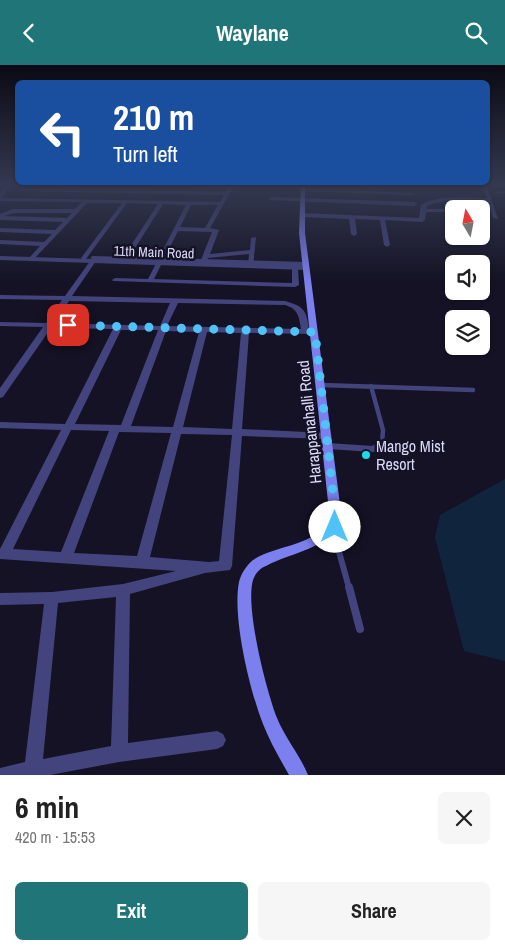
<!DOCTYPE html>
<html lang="en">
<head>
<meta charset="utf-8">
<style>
	:root { --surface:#fff; --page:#f6f6f6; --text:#222; --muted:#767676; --accent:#207578 }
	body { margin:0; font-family:"Archivo Narrow",sans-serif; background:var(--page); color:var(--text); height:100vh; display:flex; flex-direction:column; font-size:19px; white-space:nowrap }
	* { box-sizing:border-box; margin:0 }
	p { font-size:16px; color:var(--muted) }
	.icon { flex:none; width:28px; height:28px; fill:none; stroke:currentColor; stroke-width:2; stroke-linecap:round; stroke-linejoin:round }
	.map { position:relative; height:710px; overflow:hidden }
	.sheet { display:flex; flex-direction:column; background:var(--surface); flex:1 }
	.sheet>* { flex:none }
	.guide { position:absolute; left:15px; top:15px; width:475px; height:105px; border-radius:8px; box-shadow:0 1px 4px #0004; background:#1a4fa0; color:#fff; overflow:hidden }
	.needle { width:32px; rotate:350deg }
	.tools { position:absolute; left:445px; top:135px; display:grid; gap:10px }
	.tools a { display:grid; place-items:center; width:45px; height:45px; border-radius:8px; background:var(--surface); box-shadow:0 1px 4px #0004; font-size:25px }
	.pin { position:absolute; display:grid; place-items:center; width:42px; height:42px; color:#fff; margin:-21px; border-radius:10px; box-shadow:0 2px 8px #0006 }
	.me { position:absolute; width:55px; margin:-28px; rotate:0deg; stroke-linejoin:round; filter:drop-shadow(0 0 4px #0008) }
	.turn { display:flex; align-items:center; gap:18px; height:105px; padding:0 15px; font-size:22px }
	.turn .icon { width:65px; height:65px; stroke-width:2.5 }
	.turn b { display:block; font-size:35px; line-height:42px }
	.round { display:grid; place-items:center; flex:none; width:52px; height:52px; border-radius:8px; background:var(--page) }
	.overview { display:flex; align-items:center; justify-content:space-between; height:85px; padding:0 15px }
	h1 { font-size:30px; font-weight:700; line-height:38px }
	.cta { display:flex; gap:10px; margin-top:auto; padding:10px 15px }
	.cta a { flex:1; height:58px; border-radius:8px; background:var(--accent); color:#fff; font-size:20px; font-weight:700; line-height:58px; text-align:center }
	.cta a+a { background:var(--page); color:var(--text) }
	header { display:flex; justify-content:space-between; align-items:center; height:65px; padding:0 15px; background:var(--accent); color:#fff; font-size:22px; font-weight:700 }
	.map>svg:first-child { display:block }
	.water { fill:#11243e }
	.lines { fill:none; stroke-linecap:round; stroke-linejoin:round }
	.lane-far3 { stroke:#43447d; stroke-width:4 }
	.lane-far2 { stroke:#43447d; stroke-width:4.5 }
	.lane-far1 { stroke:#43447d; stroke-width:6 }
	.lane { stroke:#43447d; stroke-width:8 }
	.street { fill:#43447d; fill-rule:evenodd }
	.secondary { fill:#7c80ee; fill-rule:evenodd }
	.route { stroke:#4fc3f7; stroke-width:9; stroke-dasharray:0 16.2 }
	.poi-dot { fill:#1edae2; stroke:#141224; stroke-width:2 }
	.labels { text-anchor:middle; stroke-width:5; stroke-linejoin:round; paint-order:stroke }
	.far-street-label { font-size:14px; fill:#dbd9fa; stroke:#141224 }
	.street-label { font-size:16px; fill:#dbd9fa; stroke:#141224 }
	.poi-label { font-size:16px; fill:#dbd9fa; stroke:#141224; text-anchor:start }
</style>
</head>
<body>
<header><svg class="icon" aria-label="back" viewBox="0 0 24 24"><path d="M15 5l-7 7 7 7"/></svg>Waylane<svg class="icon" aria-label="search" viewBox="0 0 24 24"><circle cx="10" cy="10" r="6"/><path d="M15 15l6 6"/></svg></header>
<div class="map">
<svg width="505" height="710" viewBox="0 0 505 710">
	<rect width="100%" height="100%" fill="#141224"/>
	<path class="water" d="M505 414V596L464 586 435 472 440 450Z"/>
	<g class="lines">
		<path class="lane-far3" d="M0 193 307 203
			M93 193 307 199"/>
		<path class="lane-far2" d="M321 320 473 325
			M371 321 383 365 382 379"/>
		<path class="lane-far1" d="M328 381 373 384 384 378
			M333 465 349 523"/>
		<path class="lane" d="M349 522 360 564"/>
		<path class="street" d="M6 119H10L2 133 220 137 224 130 25 126 23 125 25 124 226 127 228 123 157 120 155 119 241 121V123H233L210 163 219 165 210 189 250 185 251 173 256 172 253 202 248 201 249 189 208 193 204 201H200L199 200 212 167 178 166 154 214 292 218V203L295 201 298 203 299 220 295 222 113 216 112 215 115 213 148 214 186 140 163 139 128 194 125 196 122 194 158 139 127 138 86 194 84 195 81 193 122 138H87L33 195H29V193L40 181 0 179V175L44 177 52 169 0 167V163L55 165 63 157 0 155V149L13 144H75L82 137 0 136V128ZM191 140H218L205 163 180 162ZM14 148H72L67 153 4 151Z
			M90 119H152L150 120H92Z
			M482 119H486L498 154 493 153 488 136C467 136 446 133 427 141L426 144H453L454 147H426L425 155 422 157 385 155 390 180 387 182 384 180 380 155 355 154 357 169 354 171 351 169 349 154 302 152 299 150 302 148 419 153 421 140C440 129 466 133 487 133Z
			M502 119H505V120H502Z
			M304 124 411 128 413 129 411 130 302 126Z
			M496 126H505V128H496Z
			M271 132 414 137 417 139 414 141 269 135Z
			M95 191 98 193 72 231 285 236C304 241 307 246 309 265L313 267 312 269 249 268 242 364 327 368 332 371 327 374 242 371 232 501 230 505 205 508 130 529 128 678 217 666 223 669 226 675 223 681 217 684 119 697 50 710H0V703L25 697 44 539 0 540V528L52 527 123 519 176 506 0 494V484L61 365 0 363V357L65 359 113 264 51 263 3 332 0 333V323L43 262 0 261V257L46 258 62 235 0 234V230L65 231 93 192ZM69 236 170 238 160 261 54 258ZM178 238 285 240C298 244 299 251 301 264L167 261ZM121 265H158L121 360 75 359ZM166 266 199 267 173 362 131 361ZM207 267 241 268 232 364 183 362ZM71 365 109 366 61 487 13 484ZM119 367 171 368 137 491 74 488ZM181 369 232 370 219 496 209 497 150 492ZM116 532 111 681 43 694 58 538Z"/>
		<path class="secondary" d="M301 119H305V168L342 455C325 486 294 486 266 501 260 503 255 509 253 515 245 542 266 625 277 653 285 673 300 690 308 710H289C280 694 270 677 263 659 250 626 232 552 239 517 241 509 246 501 253 495 276 480 315 481 330 455L299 168Z"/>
	</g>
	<linearGradient id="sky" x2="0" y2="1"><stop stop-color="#0b0a14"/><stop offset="0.55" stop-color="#343950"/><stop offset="1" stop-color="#343950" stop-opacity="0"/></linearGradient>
	<rect width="505" height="218" fill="url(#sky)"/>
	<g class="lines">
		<path class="route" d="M68 260 315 267 336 455 335 462"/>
	</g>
	<circle class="poi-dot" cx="366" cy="390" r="5"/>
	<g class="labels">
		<g class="far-street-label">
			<text transform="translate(154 187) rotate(2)" y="5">11th Main Road</text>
		</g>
		<g class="street-label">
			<text transform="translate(309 357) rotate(-96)" y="6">Harappanahalli Road</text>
		</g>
		<g class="poi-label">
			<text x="376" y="387">Mango Mist<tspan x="376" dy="18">Resort</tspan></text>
		</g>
	</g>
</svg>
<div class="tools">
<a><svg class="needle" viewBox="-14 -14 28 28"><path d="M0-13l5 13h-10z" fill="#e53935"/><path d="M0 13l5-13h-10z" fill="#767676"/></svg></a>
<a><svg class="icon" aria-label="sound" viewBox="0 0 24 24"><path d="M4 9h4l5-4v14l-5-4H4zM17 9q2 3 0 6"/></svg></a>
<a><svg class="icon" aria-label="layers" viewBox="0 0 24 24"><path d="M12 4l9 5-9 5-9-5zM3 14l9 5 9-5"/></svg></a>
</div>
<div class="pin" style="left:68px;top:260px;background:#d93025"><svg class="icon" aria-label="arrive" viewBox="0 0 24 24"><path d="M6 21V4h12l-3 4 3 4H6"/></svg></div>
<svg class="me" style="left:335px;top:462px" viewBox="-20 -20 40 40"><circle r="19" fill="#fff"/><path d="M0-13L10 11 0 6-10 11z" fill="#4fc3f7"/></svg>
<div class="guide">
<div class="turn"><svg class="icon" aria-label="left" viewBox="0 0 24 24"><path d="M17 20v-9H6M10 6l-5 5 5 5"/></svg><div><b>210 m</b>Turn left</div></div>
</div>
</div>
<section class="sheet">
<div class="overview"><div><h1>6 min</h1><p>420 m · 15:53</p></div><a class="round"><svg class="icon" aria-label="close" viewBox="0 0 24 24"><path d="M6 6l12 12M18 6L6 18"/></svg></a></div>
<div class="cta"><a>Exit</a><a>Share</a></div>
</section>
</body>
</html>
